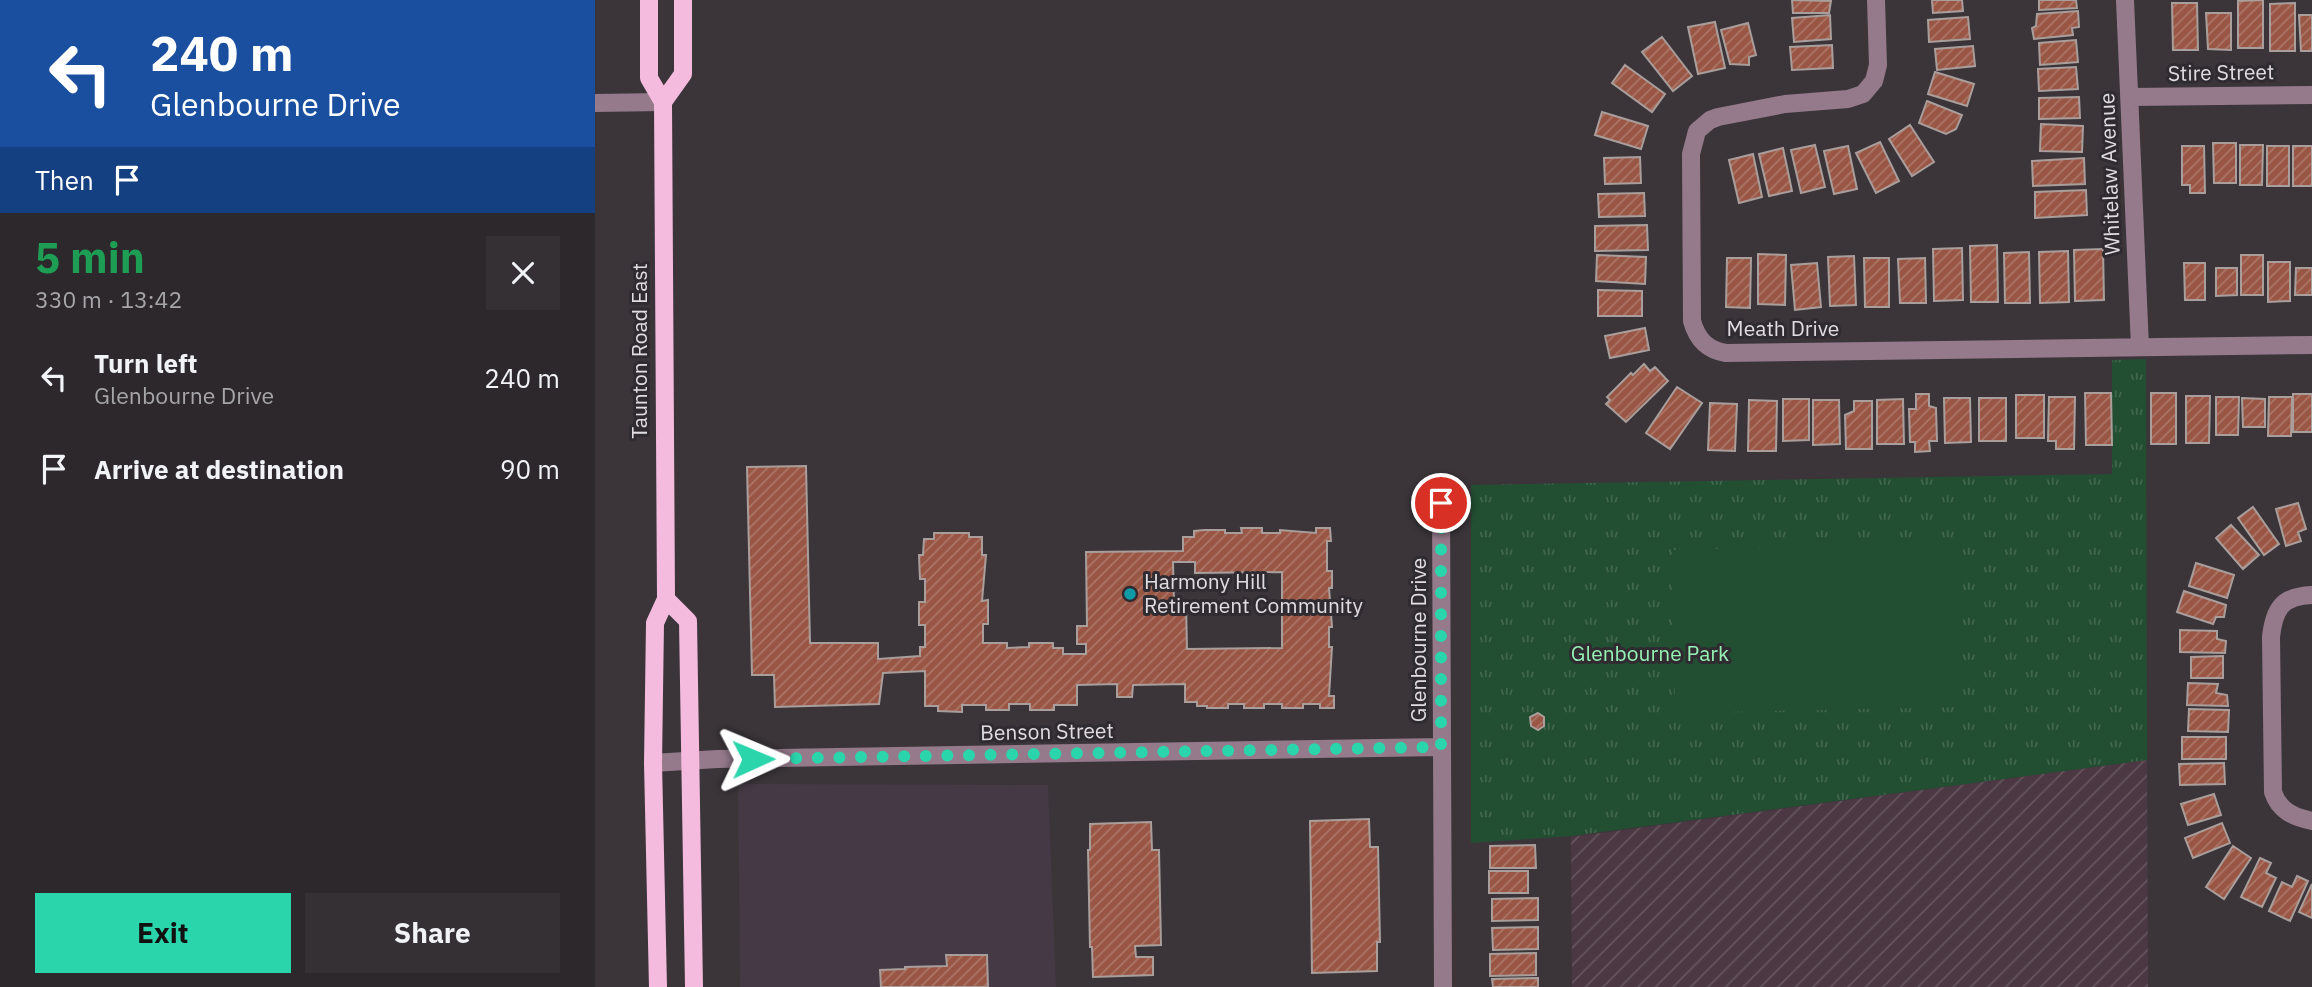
<!DOCTYPE html>
<html lang="en">
<head>
<meta charset="utf-8">
<style>
	:root { --surface:#2c282c; --page:#343034; --text:#f1f3f6; --muted:#a6a6a9; --accent:#2bd5ac }
	body { margin:0; font-family:"IBM Plex Sans",sans-serif; background:var(--page); color:var(--text); height:100vh; display:flex; flex-direction:column; font-size:26px; white-space:nowrap }
	* { box-sizing:border-box; margin:0 }
	p { font-size:23px; color:var(--muted) }
	.icon { flex:none; width:38px; height:38px; fill:none; stroke:currentColor; stroke-width:2; stroke-linecap:round; stroke-linejoin:round }
	.map { position:relative; flex:1; overflow:hidden }
	.panel { display:flex; flex-direction:column; background:var(--surface); width:595px }
	.panel>* { flex:none }
	.guide { background:#1a4fa0; color:#fff; overflow:hidden }
	.pin { position:absolute; display:grid; place-items:center; width:60px; height:60px; color:#fff; margin:-30px; border:4px solid #fff; border-radius:50%; box-shadow:0 2px 7px #0007 }
	.me { position:absolute; width:77px; margin:-38px; rotate:89deg; stroke-linejoin:round; filter:drop-shadow(0 0 5px #0008) }
	.turn { display:flex; align-items:center; gap:24px; height:147px; padding:0 35px; font-size:32px }
	.turn .icon { width:91px; height:91px; stroke-width:2.5 }
	.turn b { display:block; font-size:49px; line-height:60px }
	.then { display:flex; align-items:center; height:66px; padding:0 35px; background:#0003; gap:14px; font-size:26px }
	.round { display:grid; place-items:center; flex:none; width:74px; height:74px; border-radius:0px; background:var(--page) }
	.overview { display:flex; align-items:center; justify-content:space-between; height:119px; padding:0 35px }
	h1 { font-size:42px; font-weight:700; line-height:52px; color:#1e9e55 }
	.button { display:flex; gap:14px; margin-top:auto; padding:14px 35px }
	.button a { flex:1; height:80px; border-radius:0px; background:var(--accent); color:#111; font-size:28px; font-weight:700; line-height:80px; text-align:center }
	.button a+a { background:var(--page); color:var(--text) }
	ul { padding:0; list-style:none }
	li { display:flex; align-items:center; gap:21px; height:91px; padding:0 35px }
	li div { flex:1 }
	li b { display:block; font-size:26px }
	li em { font-style:normal }
	main { display:flex; flex:1; min-height:0 }
	.map>svg:first-child { display:block }
	.built { fill:#443944 }
	.industrial { fill:url(#industrial-furrows) }
	.park { fill:url(#park-tufts) }
	.garden { fill:#224e32 }
	.building { fill:url(#building-hatch); stroke:#a99e9b; stroke-width:2; fill-rule:evenodd }
	.lines { fill:none; stroke-linecap:round; stroke-linejoin:round }
	.minor { stroke:#957a8b; stroke-width:18 }
	.major { stroke:#f4bbdf; stroke-width:18 }
	.route { stroke:#2bd5ac; stroke-width:12; stroke-dasharray:0 21.6 }
	.culture-dot { fill:#0f9aa8; stroke:#302b30; stroke-width:2.5 }
	.labels { text-anchor:middle; stroke-width:6; stroke-linejoin:round; paint-order:stroke }
	.street-label { font-size:21px; fill:#e0dce0; stroke:#302b30 }
	.poi-label { font-size:21px; fill:#e0dce0; stroke:#302b30; text-anchor:start }
	.park-label { font-size:21px; fill:#95f1b4; stroke:#302b30 }
</style>
</head>
<body>
<main>
<section class="panel">
<div class="guide">
<div class="turn"><svg class="icon" aria-label="left" viewBox="0 0 24 24"><path d="M17 20v-9H6M10 6l-5 5 5 5"/></svg><div><b>240 m</b>Glenbourne Drive</div></div>
<div class="then">Then<svg class="icon" aria-label="arrive" viewBox="0 0 24 24"><path d="M6 21V4h12l-3 4 3 4H6"/></svg></div>
</div>
<div class="overview"><div><h1>5 min</h1><p>330 m · 13:42</p></div><a class="round"><svg class="icon" aria-label="close" viewBox="0 0 24 24"><path d="M6 6l12 12M18 6L6 18"/></svg></a></div>
<ul>
<li><svg class="icon" aria-label="left" viewBox="0 0 24 24"><path d="M17 20v-9H6M10 6l-5 5 5 5"/></svg><div><b>Turn left</b><p>Glenbourne Drive</p></div><em>240 m</em></li>
<li><svg class="icon" aria-label="arrive" viewBox="0 0 24 24"><path d="M6 21V4h12l-3 4 3 4H6"/></svg><div><b>Arrive at destination</b></div><em>90 m</em></li>
</ul>
<div class="button"><a>Exit</a><a>Share</a></div>
</section>
<div class="map">
<svg width="1717" height="987" viewBox="0 0 1717 987">
	<defs>
		<pattern id="industrial-furrows" width="10" height="10" patternUnits="userSpaceOnUse" patternTransform="scale(1.75)"><rect width="10" height="10" fill="#4b3842"/><path d="M-1 1l2-2M0 10L10 0M9 11l2-2" fill="none" stroke="#65545d"/></pattern>
		<pattern id="park-tufts" width="24" height="20" patternUnits="userSpaceOnUse" patternTransform="scale(1.75)"><rect width="24" height="20" fill="#224e32"/><path d="M3 7l-1-3M5 7V3M7 7l1-3M15 17l-1-3M17 17v-4M19 17l1-3" fill="none" stroke="#42674f"/></pattern>
		<pattern id="building-hatch" width="6" height="6" patternUnits="userSpaceOnUse" patternTransform="scale(1.75)"><rect width="6" height="6" fill="#995644"/><path d="M-1 1l2-2M0 6l6-6M5 7l2-2" fill="none" stroke="#ac7668"/></pattern>
	</defs>
	<rect width="100%" height="100%" fill="#3b353a"/>
	<path class="built" d="M143 784 453 785 461 987H145Z"/>
	<path class="industrial" d="M1552 760 1553 987H977L976 837Z"/>
	<path class="park" d="M1551 359 1552 760 976 836 876 843V485L1517 474V360Z"/>
	<path class="garden" d="M1365 544 1368 707 1080 713 1077 550Z"/>
	<path class="building" d="M1197 0 1236 1 1234 13H1198Z
		M1337 0H1367L1368 11 1338 13Z
		M1444 0H1481L1482 8 1444 10Z
		M1668 0V48H1643V1Z
		M1577 3H1602L1603 50H1578Z
		M1700 3V51H1675V4Z
		M1483 11 1484 27 1477 28 1478 35 1439 39 1437 28 1441 26 1442 14Z
		M1611 13H1636V50L1613 49Z
		M1235 15 1236 39 1199 42 1197 18Z
		M1704 15H1717V51H1706Z
		M1373 17 1375 39 1334 42 1333 20Z
		M1120 22 1130 68 1103 74 1093 27Z
		M1153 23 1161 55 1154 57V65L1135 64 1126 30Z
		M1067 37 1097 76 1078 91 1047 52Z
		M1481 40 1483 62 1445 65 1444 43Z
		M1237 45 1238 68 1197 70 1195 47Z
		M1378 46 1380 66 1342 70 1340 49Z
		M1030 65 1070 94 1057 112 1017 83Z
		M1481 67 1483 89 1444 91 1443 69Z
		M1340 72 1379 84 1372 106 1333 94Z
		M1484 97 1485 118 1444 119V98Z
		M1332 101 1367 115 1361 129 1351 134 1324 123Z
		M1007 112 1053 126 1046 149 1000 135Z
		M1446 124 1488 126 1487 152 1445 151Z
		M1315 125 1339 162 1317 176 1294 139Z
		M1285 142 1304 181 1281 193 1261 153Z
		M1618 143H1641V183H1619Z
		M1220 145 1230 187 1206 193 1196 150Z
		M1645 145H1668L1667 185H1645Z
		M1253 146 1262 189 1239 194 1229 151Z
		M1587 146H1609L1610 193H1595V185H1587Z
		M1672 146H1694V186H1672Z
		M1698 146H1717V186H1698Z
		M1188 148 1197 191 1174 196 1164 154Z
		M1158 154 1167 197 1144 203 1134 160Z
		M1045 157 1046 183 1010 184 1009 158Z
		M1489 158 1490 184 1438 186 1437 161Z
		M1491 190 1492 215 1440 218V192Z
		M1049 193 1050 216 1004 217 1003 194Z
		M1052 225 1053 250 1000 251V226Z
		M1402 245 1403 302H1376L1375 246Z
		M1367 248 1368 300 1339 301 1338 249Z
		M1508 249 1509 300 1480 301 1479 250Z
		M1473 251 1474 302 1445 303 1444 252Z
		M1434 252 1435 303H1410L1409 253Z
		M1163 254 1191 255 1190 305 1163 304Z
		M1002 255 1051 257 1050 284 1001 281Z
		M1646 255H1668V295H1646Z
		M1259 256 1261 305 1235 306 1233 257Z
		M1132 258H1156L1155 308 1131 307Z
		M1269 258H1294V307H1270Z
		M1330 258 1331 303H1305L1303 259Z
		M1673 262H1695V301L1673 302Z
		M1222 263 1226 307 1200 310 1196 265Z
		M1589 263H1610V300H1590Z
		M1621 268H1642V295L1621 296Z
		M1701 268H1717V295H1700Z
		M1003 290 1047 291V316H1003Z
		M1050 328 1054 350 1015 358 1010 336Z
		M1049 364 1055 371 1060 367 1073 381 1031 422 1011 404 1015 400 1012 397 1036 373 1038 375Z
		M1082 387 1107 403 1075 449 1051 433Z
		M1490 393H1516L1517 445H1491Z
		M1556 393H1581V444H1556Z
		M1321 394H1334V406L1341 408 1342 441H1334L1335 451 1320 452V442H1315L1314 409H1321Z
		M1698 394H1717V432H1698Z
		M1421 395H1449V438H1421Z
		M1591 396H1615L1614 443H1591Z
		M1454 397H1480L1479 449H1461V441H1453Z
		M1621 397H1644L1643 435H1621Z
		M1674 397H1697L1696 436H1673Z
		M1349 398H1375L1376 442 1350 443Z
		M1384 398H1411V441H1384Z
		M1647 398 1670 399V427H1648Z
		M1188 399H1214V440L1188 441Z
		M1308 399 1309 444H1282V400Z
		M1154 400 1182 401 1181 451H1153Z
		M1218 400H1244L1245 444 1218 445Z
		M1259 401H1277V449H1251L1250 415 1259 411Z
		M1115 403 1142 404 1140 451 1113 450Z
		M211 466 215 643H283V659L325 656V647H330V625H324V602H330V579H325L324 555H328L329 539H339V533H374V537H387V555H391L387 601 393 600V624H388V643H412V648L434 647V643H458V648H468V654H491V644H482V626H492L491 552 588 551V537H599V531L609 530H630V533H647L646 528H667V533H685V530L721 533V528H735L736 541H732V571H737V588H734L737 627H734V647H737L734 696H739V708H725V704H708V708H687V704H669V708H649V704H633V708H612V706H602V702H590V684L538 685 537 697H522V684L482 685V705H459V710H435V704H414V710H391V705H367V712L343 711V706H330V671L288 673 284 704 180 707 179 675H157L152 467ZM578 562H600V573L687 572V648L592 649 591 603H579Z
		M1703 503 1711 529 1703 532 1706 541 1691 546 1681 509Z
		M1658 507 1684 544 1669 555 1643 518Z
		M1636 525 1664 555 1648 569 1621 538Z
		M1601 563 1639 575 1632 598 1594 586Z
		M1589 591 1631 605 1629 617H1621L1618 624 1582 612Z
		M1585 630 1622 631V639L1631 641 1630 653 1585 652Z
		M1628 656V678H1596V657Z
		M1593 683 1623 684 1621 693 1632 695 1633 706 1592 705Z
		M1594 709 1634 710 1633 732 1593 731Z
		M943 713 949 717V726L943 730 936 726 935 717Z
		M1587 737H1631V759H1587Z
		M1629 763 1630 784 1585 785 1584 764Z
		M1619 794 1626 815 1593 825 1586 804Z
		M774 819 775 847H783L785 942H782V971L717 973 715 821Z
		M556 822 557 850H564L566 945 540 946 541 957H558V975L498 977 497 947H495L493 850H495V824Z
		M1627 823 1635 843 1598 858 1590 838Z
		M940 845 941 868H895V846Z
		M1638 846 1656 858 1629 899 1611 887Z
		M1665 858 1676 863 1671 873 1681 878 1667 907 1646 897Z
		M894 871H933V893H894Z
		M1702 876 1713 881 1695 921 1674 911 1687 882 1697 887Z
		M1717 884V918L1704 912Z
		M943 898V920L897 921V899Z
		M943 927V949L898 950 897 928Z
		M941 953V975L895 976V954Z
		M351 955H392L393 987H286L285 970 310 969V967L352 966Z
		M943 978V987H898L897 979Z"/>
	<g class="lines">
		<path class="minor" d="M1281 0 1283 65 1279 81 1268 94 1253 99 1190 104 1123 117 1115 120 1102 131 1096 154 1097 321C1102 339 1112 350 1131 353L1717 345
			M1530 0 1545 347
			M1535 97 1717 95
			M0 103 68 102
			M846 503 848 987
			M1717 595C1687 596 1679 609 1676 637L1678 792C1684 811 1699 817 1717 821
			M58 763 122 759 846 747"/>
		<path class="major" d="M54 0V78L68 102 71 599 60 623 58 763 63 987
			M68 102 88 74V0
			M71 599 93 621 99 987"/>
	</g>
	<g class="lines">
		<path class="route" d="M158 759 846 747V503"/>
	</g>
	<circle class="culture-dot" cx="535" cy="594" r="7"/>
	<g class="labels">
		<g class="street-label">
			<text transform="translate(1626 73) rotate(-1)" y="7">Stire Street</text>
			<text transform="translate(1515 174) rotate(-92)" y="7">Whitelaw Avenue</text>
			<text x="1188" y="336">Meath Drive</text>
			<text transform="translate(45 351) rotate(-90)" y="7">Taunton Road East</text>
			<text transform="translate(824 640) rotate(-90)" y="7">Glenbourne Drive</text>
			<text transform="translate(452 732) rotate(-1)" y="7">Benson Street</text>
		</g>
		<g class="poi-label">
			<text x="549" y="589">Harmony Hill<tspan x="549" dy="24">Retirement Community</tspan></text>
		</g>
		<g class="park-label">
			<text x="1055" y="661">Glenbourne Park</text>
		</g>
	</g>
</svg>
<div class="pin" style="left:846px;top:503px;background:#d93025"><svg class="icon" aria-label="arrive" viewBox="0 0 24 24"><path d="M6 21V4h12l-3 4 3 4H6"/></svg></div>
<svg class="me" style="left:158px;top:759px" viewBox="-20 -20 40 40"><path d="M0-17L14 15 0 8-14 15z" fill="#2bd5ac" stroke="#fff" stroke-width="4"/></svg>
</div>
</main>
</body>
</html>
